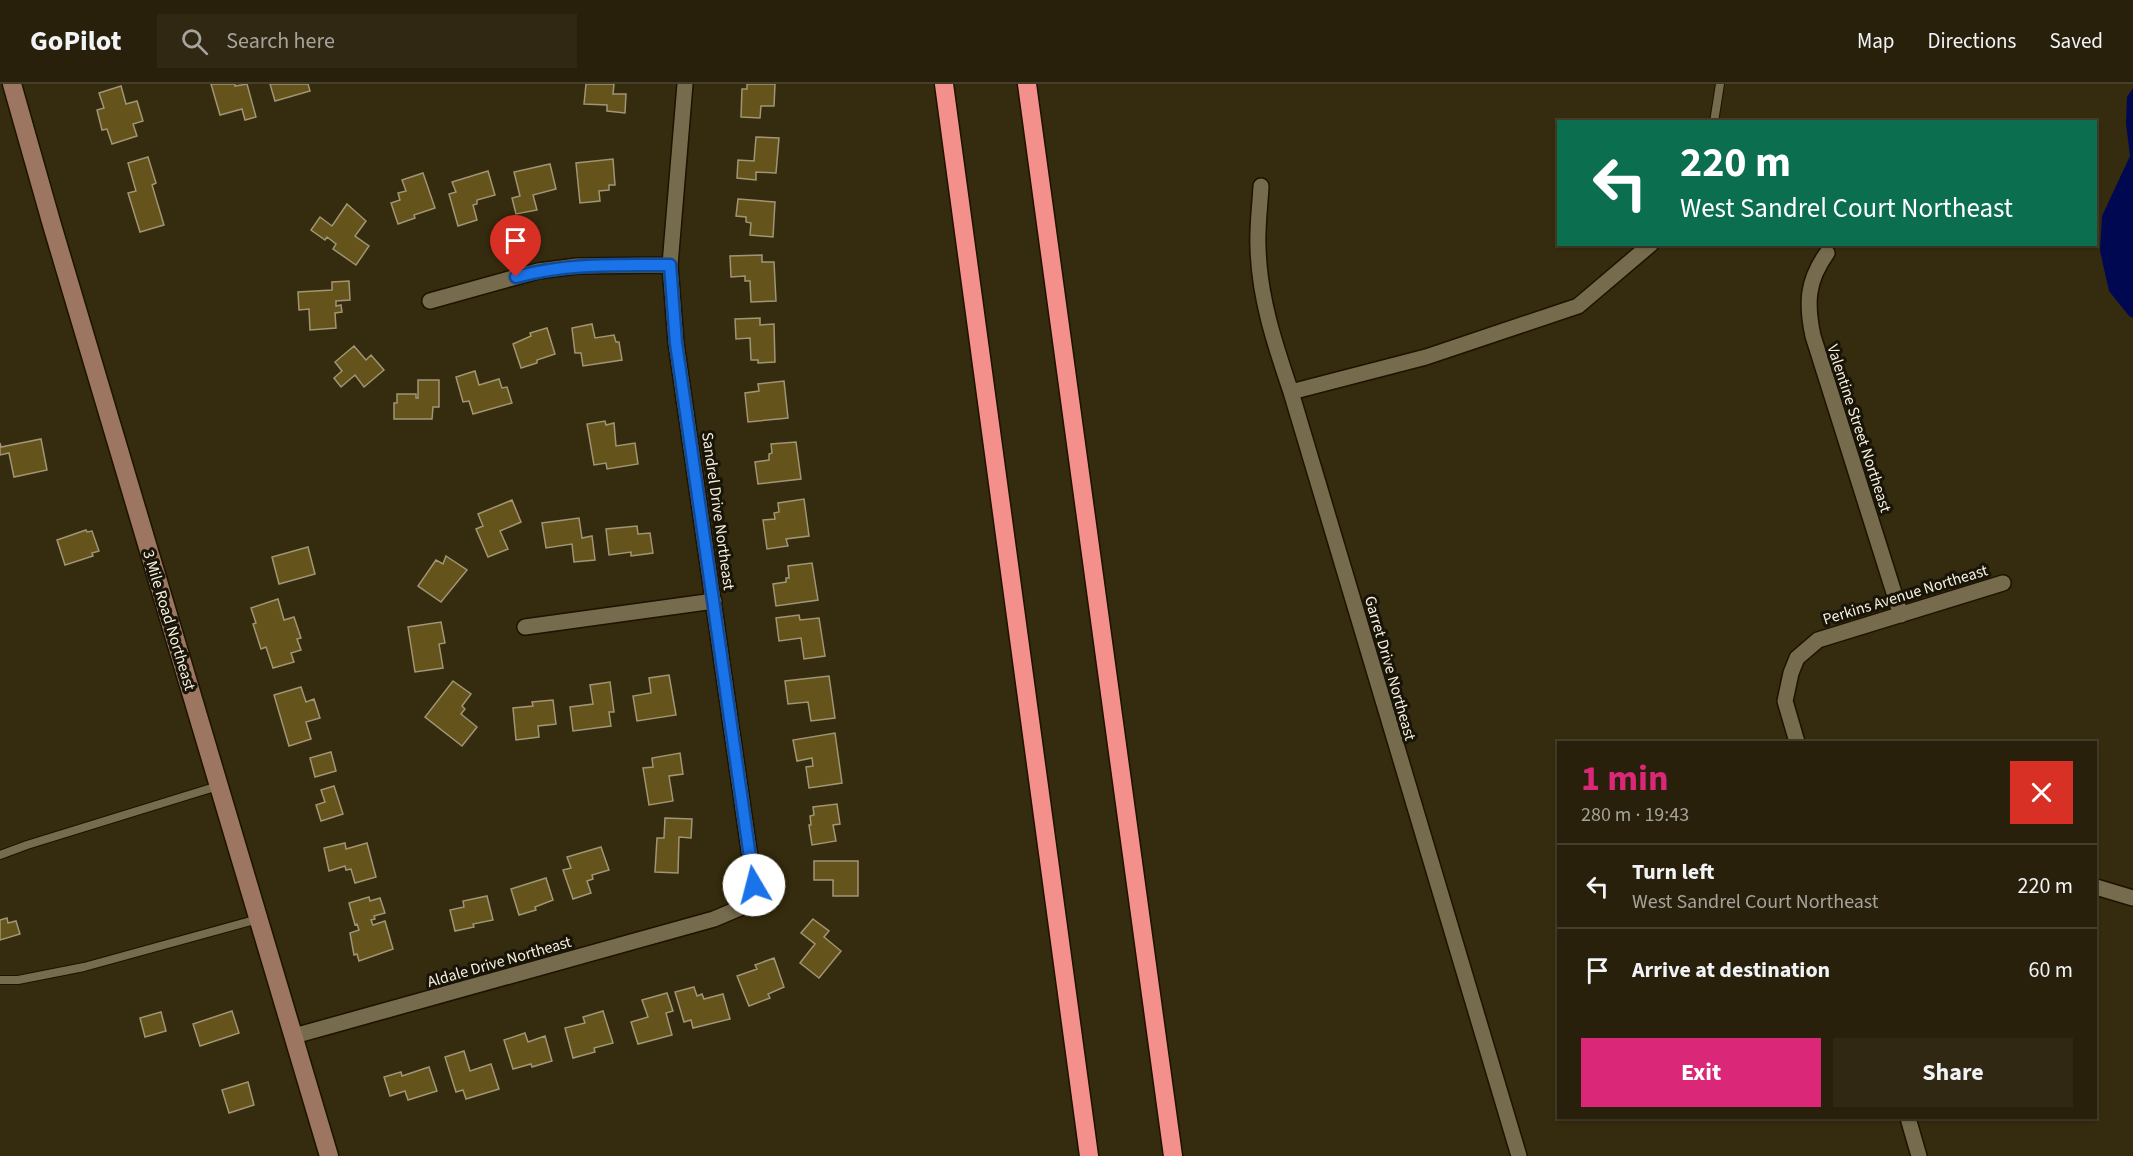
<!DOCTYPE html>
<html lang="en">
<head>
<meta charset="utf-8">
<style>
	:root { --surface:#28200a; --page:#302813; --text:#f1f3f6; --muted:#a5a39c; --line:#443e2b; --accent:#db2777 }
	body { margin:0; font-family:"Source Sans 3",sans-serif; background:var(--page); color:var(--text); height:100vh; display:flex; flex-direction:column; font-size:22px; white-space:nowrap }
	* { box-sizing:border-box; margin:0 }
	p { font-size:20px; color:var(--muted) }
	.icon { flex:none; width:33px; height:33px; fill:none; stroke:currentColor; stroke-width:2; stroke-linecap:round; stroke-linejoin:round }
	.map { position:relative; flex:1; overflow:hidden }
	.details { position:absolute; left:1557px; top:657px; width:540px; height:378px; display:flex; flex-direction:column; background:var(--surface); border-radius:0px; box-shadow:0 2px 4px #0004,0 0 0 2px var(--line) }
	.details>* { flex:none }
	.top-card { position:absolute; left:1557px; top:36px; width:540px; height:126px; border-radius:0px; box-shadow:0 2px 4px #0004,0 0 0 2px var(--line); background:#0b6e4f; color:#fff; overflow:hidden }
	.pin { position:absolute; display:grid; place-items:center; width:51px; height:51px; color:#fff; margin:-62px -26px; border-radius:50% 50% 50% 0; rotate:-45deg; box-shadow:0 0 6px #0007 }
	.pin .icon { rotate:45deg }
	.me { position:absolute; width:66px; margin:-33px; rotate:352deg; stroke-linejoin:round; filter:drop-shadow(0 0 4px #0008) }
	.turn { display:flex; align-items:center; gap:21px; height:126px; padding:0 24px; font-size:27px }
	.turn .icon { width:78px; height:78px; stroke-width:2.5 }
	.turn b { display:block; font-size:42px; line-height:51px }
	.round { display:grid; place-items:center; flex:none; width:63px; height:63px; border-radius:0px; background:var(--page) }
	.head { display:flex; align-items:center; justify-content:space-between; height:102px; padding:0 24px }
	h1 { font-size:36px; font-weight:700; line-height:45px; color:var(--accent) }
	.action { display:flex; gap:12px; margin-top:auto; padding:12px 24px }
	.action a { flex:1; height:69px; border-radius:0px; background:var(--accent); color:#fff; font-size:24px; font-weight:700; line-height:69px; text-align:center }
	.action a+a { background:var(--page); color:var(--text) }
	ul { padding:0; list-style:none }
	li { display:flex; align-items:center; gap:18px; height:84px; padding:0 24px; border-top:2px solid var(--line) }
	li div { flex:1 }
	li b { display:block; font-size:22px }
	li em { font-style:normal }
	header { display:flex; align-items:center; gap:36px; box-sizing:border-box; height:84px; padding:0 30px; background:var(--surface); border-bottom:2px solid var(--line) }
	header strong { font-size:28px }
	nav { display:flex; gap:33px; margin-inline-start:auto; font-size:21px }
	.search { width:420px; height:54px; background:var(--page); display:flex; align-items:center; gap:15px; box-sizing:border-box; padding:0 21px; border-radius:0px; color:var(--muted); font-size:22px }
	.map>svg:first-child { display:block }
	.water { fill:#000852 }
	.building { fill:#64531a; stroke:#a09575; stroke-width:1.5 }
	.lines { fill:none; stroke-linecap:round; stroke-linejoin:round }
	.lane-casing { stroke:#1c1300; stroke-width:10 }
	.street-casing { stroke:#1c1300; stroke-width:18 }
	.secondary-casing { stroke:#1c1300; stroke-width:21 }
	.highway-casing { stroke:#1c1300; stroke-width:21 }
	.lane { stroke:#766b4d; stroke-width:8 }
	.street { stroke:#766b4d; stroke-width:15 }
	.secondary { stroke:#9c7660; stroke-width:18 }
	.highway { stroke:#f4908b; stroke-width:18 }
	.route-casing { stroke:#114b97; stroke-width:15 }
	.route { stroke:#1a73e8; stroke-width:10 }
	.labels { text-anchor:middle; stroke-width:6; stroke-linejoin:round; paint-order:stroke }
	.street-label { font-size:16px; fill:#f6f0df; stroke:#181408 }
</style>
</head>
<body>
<header>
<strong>GoPilot</strong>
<div class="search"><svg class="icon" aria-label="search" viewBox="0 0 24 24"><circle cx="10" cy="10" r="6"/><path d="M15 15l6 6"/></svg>Search here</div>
<nav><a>Map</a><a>Directions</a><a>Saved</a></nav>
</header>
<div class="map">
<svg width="2133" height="1072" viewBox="0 0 2133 1072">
	<rect width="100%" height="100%" fill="#352b0e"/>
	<path class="water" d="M2133 4V234L2129 232 2109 207 2100 167 2102 132 2130 72 2126 39 2127 13Z"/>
	<path class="building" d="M211 0H235V2L247 0 256 33 245 36 242 25 220 31Z
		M270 0H308L310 7 275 17Z
		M586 0H614L613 10H626L625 29 607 27V21L584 20Z
		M747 0H775L774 22H761L760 34 741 33 742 5H747Z
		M121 2 126 20 137 17 143 37 133 40 137 52 112 60 107 45 102 46 97 26 104 24 99 9Z
		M756 53 779 54 776 89 756 88V96L737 94 738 76 754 77Z
		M148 73 156 99 152 101 164 141 140 148 128 109 136 107 128 79Z
		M613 75 615 101H609V106L599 107 600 117 580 119 576 79Z
		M550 80 556 105 533 111 537 126 516 130 512 114 520 112 514 88Z
		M488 87 495 111 477 116V120L473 121 477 136 458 142 449 110 456 108 452 98Z
		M423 89 435 124 414 131 415 134 398 140 391 119 400 116 398 109 406 107 402 96Z
		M738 115 775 118 773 153 750 151 751 139 746 138V133L736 132Z
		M347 120 366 137 355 152 369 162 356 181 333 165 336 160 327 153 325 156 311 146 320 133 332 142Z
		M762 171V178H774L776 217 751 218 750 197H745V192L731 193 730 172Z
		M349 197 350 216 336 217V222L341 221 342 228 335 229 336 244 310 246 309 225 299 226 298 208 332 206V198Z
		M760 234V241L774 240 775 278 758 279V276H751L750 254 736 255 735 235Z
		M592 240 595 254 614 251 616 258H619L622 276 583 282 581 269H575L572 244Z
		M547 244 555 270 537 276V279L521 284 513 260 531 252 530 249Z
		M354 262 366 276 371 271 384 286 364 303 355 291 341 303 334 294 342 287 335 278Z
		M475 287 479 301 499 295 502 304 507 303 512 319 473 330 469 317 463 318 456 293Z
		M418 296H439V323H433L432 335H394V319H397V310H416V314H418Z
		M784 297 788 334 748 338 745 309 759 307 758 300Z
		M605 337 606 341 614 339 616 362 635 359 638 380 607 385 606 379 594 381 587 340Z
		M41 355 47 386 14 393 9 369 0 371V359L1 363Z
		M796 358 801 395 758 400 755 378 769 376V370L772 369 771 360Z
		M804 415 809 452 786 455 788 462 767 465 763 436 775 435 774 429 779 428 778 419Z
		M512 416 521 438 500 447 508 465 488 473 476 445 483 442 478 430Z
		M579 434 582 454 592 452 595 476 574 478 572 460 546 464 542 439Z
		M637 442 638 450 650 449 653 469 631 472V468L609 471 606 445Z
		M86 446 87 448 92 447 99 467 92 469 93 472 65 481 57 456Z
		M308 463 315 490 279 500 272 473Z
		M446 472 467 486 441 518 418 502 436 476 443 480Z
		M812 479 818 516 776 522 773 500 786 498V494H789L788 482Z
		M278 515 284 536 294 533 301 554 297 555 301 566 291 569 294 578 273 584 266 563 261 565 253 540 256 539 251 524Z
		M799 531 800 536 819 534 825 572 804 575 801 554 779 557 776 534Z
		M441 538 445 559 439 560 443 584 415 588 408 543Z
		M669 591 676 631 637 637 633 612 651 609 649 594Z
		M829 592 835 634 811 637 808 618 788 620 785 597Z
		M453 597 471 610 462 622 465 625 461 630 477 643 462 662 425 633Z
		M610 598 614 628H609L611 642 573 647 570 623 593 620 590 601Z
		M301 603 306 618 314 615 320 634 306 638 311 655 289 662 274 611Z
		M553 616 556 640 538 642 539 653 516 656 513 624 533 622 532 618Z
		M835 649 842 699 809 704 806 683 813 682 812 674 797 677 793 656Z
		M331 668 336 687 315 693 310 674Z
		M680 669 683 690 669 692 673 717 649 721 643 684 653 683 652 674Z
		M334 702 343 730 321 737 316 721 325 718 321 706Z
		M837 720 840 740 833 741 836 757 812 761 809 741H811L810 732 814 731 813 723Z
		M665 734 692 735 691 754 679 753 678 789 655 788 657 754H664Z
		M345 759 346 765 367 759 376 793 355 799 351 785 346 786 345 782 329 787 324 764Z
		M601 763 609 786 592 791 593 795 587 797 591 809 573 815 563 786 571 784 567 773Z
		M814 777H858V812H833V796H814Z
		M546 794 553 816 535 823 536 826 519 831 511 805Z
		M487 812 493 836 473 840 474 843 455 847 450 826 464 823 463 817Z
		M369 813 370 817 380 814 385 829 374 832 375 835 371 836 373 841 385 837 393 865 359 877 357 870 354 871 350 849 359 846 357 840 355 841 349 819Z
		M7 834 8 839 16 837 20 850 0 856V836Z
		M813 835 829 847 824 853 841 867 819 894 800 879 815 860 801 849Z
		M774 874 784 903 768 910 770 914 749 922 737 892 757 885 755 881Z
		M694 903 697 912 702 910 704 915 723 910 730 935 693 944 691 936 684 938 675 908Z
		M667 909 673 927 666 929 672 951 638 960 631 938 648 933 642 916Z
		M232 927 239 949 200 962 193 940Z
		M603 927 613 959 594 964 595 968 573 974 565 944 585 939 583 933Z
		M161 928 166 947 145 953 140 934Z
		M525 949 528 958 545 952 552 977 532 983 531 980 513 985 504 956Z
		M464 967 470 987 491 980 499 1005 466 1015 463 1006 456 1008 445 973Z
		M429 983 437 1007 408 1016 405 1007 390 1012 384 993 401 988 402 992Z
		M248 998 254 1021 229 1029 222 1006Z"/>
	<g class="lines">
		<defs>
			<path id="lane" d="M1714 38 1720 0
				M0 771 27 761 218 702
				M0 896H18L84 883 258 835"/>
			<path id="street" d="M1261 102C1260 122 1257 143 1258 163 1259 213 1275 261 1291 308L1519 1072
				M1827 169C1807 197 1806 219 1813 252L1901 531
				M430 217 538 187 577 182 670 181
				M1291 308 1426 273 1578 222 1651 160
				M525 543 714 517
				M1797 658 1785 617 1791 589 1797 574 1818 556 2003 499
				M2096 803 2133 814
				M294 952 714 835 747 821 754 801 676 259 670 181 685 0
				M1908 1034 1919 1072"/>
			<path id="secondary" d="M12 0 52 141 329 1072"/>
			<path id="highway" d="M944 0 1089 1072
				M1027 0 1173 1072"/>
		</defs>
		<use href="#lane" class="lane-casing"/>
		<use href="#street" class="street-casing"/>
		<use href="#secondary" class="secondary-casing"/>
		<use href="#highway" class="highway-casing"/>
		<use href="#lane" class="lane"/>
		<use href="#street" class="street"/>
		<use href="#secondary" class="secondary"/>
		<use href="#highway" class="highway"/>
	</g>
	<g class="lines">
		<defs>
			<path id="route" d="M516 193C566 179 618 181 670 181L676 259 754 801"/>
		</defs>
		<use href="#route" class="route-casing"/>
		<use href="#route" class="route"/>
	</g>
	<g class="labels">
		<g class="street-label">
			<text transform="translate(1860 344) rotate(72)" y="6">Valentine Street Northeast</text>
			<text transform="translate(719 427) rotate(82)" y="6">Sandrel Drive Northeast</text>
			<text transform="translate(1905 510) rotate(-17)" y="6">Perkins Avenue Northeast</text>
			<text transform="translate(170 536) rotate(73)" y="6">3 Mile Road Northeast</text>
			<text transform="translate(1391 584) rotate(74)" y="6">Garret Drive Northeast</text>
			<text transform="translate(499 877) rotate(-16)" y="6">Aldale Drive Northeast</text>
		</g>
	</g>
</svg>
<div class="pin" style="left:516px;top:193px;background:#d93025"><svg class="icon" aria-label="arrive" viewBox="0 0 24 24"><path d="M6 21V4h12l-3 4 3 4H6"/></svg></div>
<svg class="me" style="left:754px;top:801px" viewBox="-20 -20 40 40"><circle r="19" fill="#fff"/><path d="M0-13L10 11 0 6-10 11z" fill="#1a73e8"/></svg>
<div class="top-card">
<div class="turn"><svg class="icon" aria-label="left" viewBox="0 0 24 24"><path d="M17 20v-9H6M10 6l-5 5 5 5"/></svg><div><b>220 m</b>West Sandrel Court Northeast</div></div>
</div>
<section class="details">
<div class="head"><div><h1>1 min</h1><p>280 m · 19:43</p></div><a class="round" style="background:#d93025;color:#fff"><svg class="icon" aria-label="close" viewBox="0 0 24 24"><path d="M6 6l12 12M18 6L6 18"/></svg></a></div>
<ul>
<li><svg class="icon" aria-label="left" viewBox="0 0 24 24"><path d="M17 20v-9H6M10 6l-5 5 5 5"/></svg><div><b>Turn left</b><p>West Sandrel Court Northeast</p></div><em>220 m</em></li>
<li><svg class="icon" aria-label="arrive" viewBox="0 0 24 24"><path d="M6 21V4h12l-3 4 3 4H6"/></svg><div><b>Arrive at destination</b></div><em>60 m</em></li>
</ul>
<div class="action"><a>Exit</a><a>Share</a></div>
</section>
</div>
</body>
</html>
